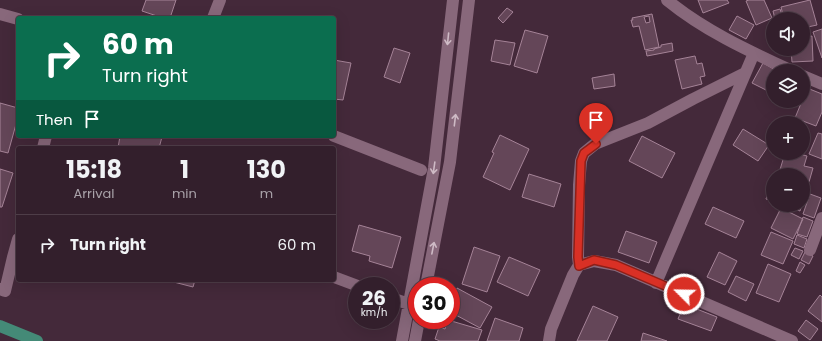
<!DOCTYPE html>
<html lang="en">
<head>
<meta charset="utf-8">
<style>
	:root { --surface:#331f2c; --page:#3b2734; --text:#f1f3f6; --muted:#a9a2a9; --line:#4e3d48 }
	body { margin:0; font-family:Poppins,sans-serif; background:var(--page); color:var(--text); height:100vh; display:flex; flex-direction:column; font-size:15px; white-space:nowrap }
	* { box-sizing:border-box; margin:0 }
	p { font-size:13px; color:var(--muted) }
	.icon { flex:none; width:22px; height:22px; fill:none; stroke:currentColor; stroke-width:2; stroke-linecap:round; stroke-linejoin:round }
	.map { position:relative; flex:1; overflow:hidden }
	.sheet { position:absolute; left:16px; top:146px; width:320px; height:136px; display:flex; flex-direction:column; background:var(--surface); border-radius:4px; box-shadow:0 4px 16px #0002,0 0 0 1px var(--line) }
	.sheet>* { flex:none }
	.banner { position:absolute; left:16px; top:16px; width:320px; height:122px; border-radius:4px; box-shadow:0 4px 16px #0002,0 0 0 1px var(--line); background:#0b6e4f; color:#fff; overflow:hidden }
	.controls { position:absolute; left:766px; top:12px; display:grid; gap:8px }
	.controls a { display:grid; place-items:center; width:44px; height:44px; border-radius:50%; background:var(--surface); box-shadow:0 4px 16px #0002,0 0 0 1px var(--line); font-size:20px }
	.speed { position:absolute; left:348px; top:277px; display:flex; gap:8px; font-size:20px; font-weight:700; text-align:center }
	.speed>* { display:grid; place-content:center; width:52px; height:52px; border-radius:50%; background:var(--surface); box-shadow:0 4px 16px #0002,0 0 0 1px var(--line); line-height:1 }
	.speed small { font-size:10px; font-weight:400 }
	.speed .limit { border:6px solid #d22; background:#fff; color:#111 }
	.pin { position:absolute; display:grid; place-items:center; width:34px; height:34px; color:#fff; margin:-41px -17px; border-radius:50% 50% 50% 0; rotate:-45deg; box-shadow:0 0 4px #0007 }
	.pin .icon { rotate:45deg }
	.me { position:absolute; width:44px; margin:-22px; rotate:293deg; stroke-linejoin:round; filter:drop-shadow(0 0 3px #0008) }
	.turn { display:flex; align-items:center; gap:14px; height:84px; padding:0 20px; font-size:18px }
	.turn .icon { width:52px; height:52px; stroke-width:2.5 }
	.turn b { display:block; font-size:28px; line-height:34px }
	.then { display:flex; align-items:center; height:38px; padding:0 20px; background:#0003; gap:8px; font-size:15px }
	.eta { display:flex; justify-content:space-evenly; align-items:center; height:68px; text-align:center }
	.eta b { font-size:24px; font-weight:700; line-height:28px }
	ul { padding:0; list-style:none }
	li { display:flex; align-items:center; gap:12px; height:60px; padding:0 20px; border-top:1px solid var(--line) }
	li div { flex:1 }
	li b { display:block; font-size:15px }
	li em { font-style:normal }
	.map>svg:first-child { display:block }
	.building { fill:#644658; stroke:#a58397; fill-rule:evenodd }
	.lines { fill:none; stroke-linecap:round; stroke-linejoin:round }
	.street { stroke:#88687b; stroke-width:12 }
	.primary { stroke:#448a77; stroke-width:12 }
	.oneway { stroke:#cebac5 }
	.route-casing { stroke:#8d1f18; stroke-width:10 }
	.route { stroke:#d93025; stroke-width:7 }
</style>
</head>
<body>
<div class="map">
<svg width="822" height="341" viewBox="0 0 822 341">
	<rect width="100%" height="100%" fill="#44293a"/>
	<path class="building" d="M146 0H176L170 18H163L142 11Z
		M698 0H727L729 3 703 13Z
		M749 0H764L772 18 756 25 746 1Z
		M810 0 817 25 803 28V19H784L781 7Z
		M507 8 513 12 503 23 498 18Z
		M780 9 783 18 775 19 773 11Z
		M652 14 659 47 645 50 639 26 633 27 631 20H633L632 18ZM649 16 650 22 646 23 644 17Z
		M737 16 754 25 746 39 729 30Z
		M822 29V58L813 32Z
		M525 30 548 36 537 73 514 66Z
		M773 31V37L768 38 767 33Z
		M812 36 813 61 792 62 791 49H803V37Z
		M495 40 515 43 510 65 491 61Z
		M672 43 673 51 647 56 646 51 654 50V49L661 47V45Z
		M394 48 410 53 400 83 384 77Z
		M695 56 697 64 702 63 705 76 700 77 702 84 682 89 675 60Z
		M334 60 351 63 343 100 334 99Z
		M763 63 777 71H773V87L770 92 752 83Z
		M614 74 615 86 594 89 592 78Z
		M807 88 822 94V112L816 126 795 118 802 101H803V98Z
		M0 103 18 108V117L8 153 0 151Z
		M743 129 769 145 758 161 733 145Z
		M818 133 822 134V159L809 154Z
		M500 135 529 149 510 190 483 177 494 153 492 152Z
		M120 136H157L162 137 159 148H118Z
		M642 136 675 153 662 178 629 161Z
		M785 153H796L807 156 804 166 813 168 809 182 803 180V175H785L779 173Z
		M0 169 13 173 2 207H0Z
		M529 174 561 184 554 207 522 197Z
		M773 178V201L766 199Z
		M803 186 808 188 803 202Z
		M810 194 821 198 814 218 803 214Z
		M784 205H802L800 211Z
		M713 207 744 221 736 238 705 224Z
		M781 208 803 219 793 239 771 228Z
		M803 217 813 221 807 237 797 234Z
		M359 225 401 237 392 268 369 261 370 256 352 251Z
		M626 231 657 242 649 263 618 252Z
		M771 232 793 241 783 264 761 255Z
		M797 235 807 239 804 248 794 244Z
		M474 247 500 256 487 292 462 284Z
		M795 248 803 251 799 259 791 255Z
		M719 252 737 261 725 285 707 277Z
		M805 252 813 256 809 264 801 260Z
		M509 257 540 270 528 296 497 282Z
		M800 262 805 265 800 273 796 271Z
		M768 264 791 274 779 302 756 293Z
		M736 276 754 284 746 301 728 292Z
		M166 280H195L193 287Z
		M457 288 492 307 480 328 454 314 460 303 451 299Z
		M820 295 822 297V322L808 311Z
		M684 304 717 317 711 331 678 319Z
		M593 306 618 317 607 341H577Z
		M495 318 523 328 519 341H487Z
		M448 320 482 330 478 341H440L435 339 439 327 445 329Z
		M806 320 818 329 810 340 798 331Z
		M643 333 667 341H641Z"/>
	<g class="lines">
		<path class="street" d="M667 0C705 31 749 51 792 71
			M0 14 18 19
			M213 18 220 0
			M803 76 822 84
			M334 136 421 170
			M43 148 46 136
			M810 250 822 218
			M579 265 578 257 579 185 581 161 584 153 595 144 648 123 693 99 745 73
			M334 277 358 286
			M656 283 754 53
			M426 286 450 162 469 0
			M0 289 5 291 13 257 18 239
			M391 298 409 304
			M402 341 434 168 453 0
			M415 341 419 320
			M549 341 551 329 573 275 579 265 594 261 616 265 792 341"/>
		<path class="primary" d="M0 326 37 341"/>
	</g>
	<defs><path id="oneway-shaft" d="M-6 0H5M1.5-3L5.5 0L1.5 3" fill="none" stroke-width="1.6" stroke-linecap="round" stroke-linejoin="round"/></defs>
	<g class="oneway">
		<use href="#oneway-shaft" transform="translate(448 39) rotate(96)"/>
		<use href="#oneway-shaft" transform="translate(455 120) rotate(-83)"/>
		<use href="#oneway-shaft" transform="translate(434 168) rotate(98)"/>
		<use href="#oneway-shaft" transform="translate(433 248) rotate(-79)"/>
	</g>
	<g class="lines">
		<defs>
			<path id="route" d="M596 144 584 153 581 161 578 257 579 266 594 260 616 265 684 294"/>
		</defs>
		<use href="#route" class="route-casing"/>
		<use href="#route" class="route"/>
	</g>
</svg>
<div class="controls">
<a><svg class="icon" aria-label="sound" viewBox="0 0 24 24"><path d="M4 9h4l5-4v14l-5-4H4zM17 9q2 3 0 6"/></svg></a>
<a><svg class="icon" aria-label="layers" viewBox="0 0 24 24"><path d="M12 4l9 5-9 5-9-5zM3 14l9 5 9-5"/></svg></a>
<a>+</a>
<a>−</a>
</div>
<div class="speed"><div>26<small>km/h</small></div><div class="limit">30</div></div>
<div class="pin" style="left:596px;top:144px;background:#d93025"><svg class="icon" aria-label="arrive" viewBox="0 0 24 24"><path d="M6 21V4h12l-3 4 3 4H6"/></svg></div>
<svg class="me" style="left:684px;top:294px" viewBox="-20 -20 40 40"><circle r="17" fill="#d93025" stroke="#fff" stroke-width="3"/><path d="M0-11L8 9 0 5-8 9z" fill="#fff"/></svg>
<div class="banner">
<div class="turn"><svg class="icon" aria-label="right" viewBox="0 0 24 24"><path d="M7 20v-9h11M14 6l5 5-5 5"/></svg><div><b>60 m</b>Turn right</div></div>
<div class="then">Then<svg class="icon" aria-label="arrive" viewBox="0 0 24 24"><path d="M6 21V4h12l-3 4 3 4H6"/></svg></div>
</div>
<section class="sheet">
<div class="eta">
<div><b>15:18</b><p>Arrival</p></div>
<div><b>1</b><p>min</p></div>
<div><b>130</b><p>m</p></div>
</div>
<ul>
<li><svg class="icon" aria-label="right" viewBox="0 0 24 24"><path d="M7 20v-9h11M14 6l5 5-5 5"/></svg><div><b>Turn right</b></div><em>60 m</em></li>
</ul>
</section>
</div>
</body>
</html>
